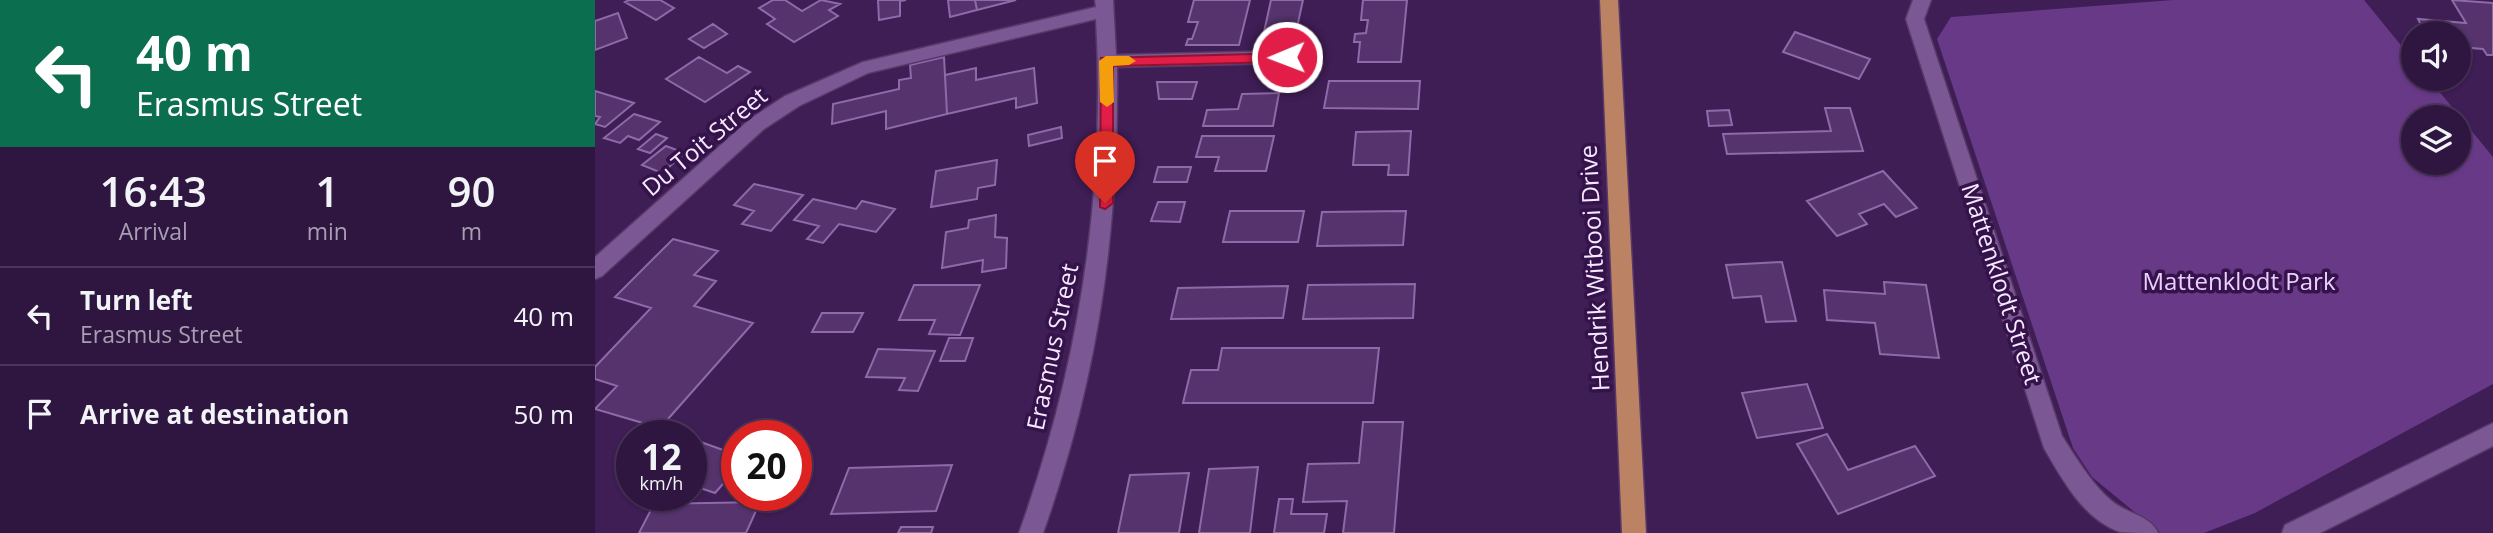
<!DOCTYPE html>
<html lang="en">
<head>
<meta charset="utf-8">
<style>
	:root { --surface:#2f1640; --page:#3b234b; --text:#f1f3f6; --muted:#a79fb1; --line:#4a3559 }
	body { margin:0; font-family:"Open Sans",sans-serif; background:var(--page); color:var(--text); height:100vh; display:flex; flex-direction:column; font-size:26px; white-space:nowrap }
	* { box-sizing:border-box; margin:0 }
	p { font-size:23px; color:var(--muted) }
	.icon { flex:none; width:38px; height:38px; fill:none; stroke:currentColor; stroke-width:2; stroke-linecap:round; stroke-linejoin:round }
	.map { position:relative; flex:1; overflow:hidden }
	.drawer { display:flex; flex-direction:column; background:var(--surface); width:595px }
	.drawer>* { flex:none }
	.top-card { background:#0b6e4f; color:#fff; overflow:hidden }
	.controls { position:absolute; left:1806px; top:21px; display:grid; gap:14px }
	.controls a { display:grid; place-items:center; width:70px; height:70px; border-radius:50%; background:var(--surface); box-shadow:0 2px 5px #0004,0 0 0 2px var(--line); font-size:35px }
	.speed { position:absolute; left:21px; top:420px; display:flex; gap:14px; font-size:35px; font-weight:700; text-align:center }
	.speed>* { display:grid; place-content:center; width:91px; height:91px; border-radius:50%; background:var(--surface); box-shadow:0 2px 5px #0004,0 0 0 2px var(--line); line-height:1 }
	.speed small { font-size:18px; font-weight:400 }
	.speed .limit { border:10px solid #d22; background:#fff; color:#111 }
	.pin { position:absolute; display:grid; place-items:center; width:60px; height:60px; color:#fff; margin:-72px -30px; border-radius:50% 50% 50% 0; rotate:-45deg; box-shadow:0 0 7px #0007 }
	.pin .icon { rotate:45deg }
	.me { position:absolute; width:77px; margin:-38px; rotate:269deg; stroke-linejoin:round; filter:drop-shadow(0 0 5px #0008) }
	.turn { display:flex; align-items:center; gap:24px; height:147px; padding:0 21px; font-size:32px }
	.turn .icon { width:91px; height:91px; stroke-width:2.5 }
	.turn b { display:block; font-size:49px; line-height:60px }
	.eta { display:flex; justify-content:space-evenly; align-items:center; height:119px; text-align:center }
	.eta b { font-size:42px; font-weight:600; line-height:49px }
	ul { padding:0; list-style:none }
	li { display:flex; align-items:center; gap:21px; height:98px; padding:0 21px; border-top:2px solid var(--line) }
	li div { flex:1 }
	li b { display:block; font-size:26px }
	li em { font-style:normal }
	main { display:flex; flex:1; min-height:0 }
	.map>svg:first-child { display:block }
	.green { fill:#683987; fill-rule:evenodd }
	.building { fill:#56336d; stroke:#8e6aa8; stroke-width:2 }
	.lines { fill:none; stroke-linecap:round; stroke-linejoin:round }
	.minor-casing { stroke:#573968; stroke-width:3 }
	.major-casing { stroke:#573968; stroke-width:3 }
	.minor { fill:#7b5794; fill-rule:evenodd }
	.major { fill:#bb8264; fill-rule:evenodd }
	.route { fill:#e11d48; stroke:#92132f; stroke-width:2 }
	.slow { fill:#f59e0b }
	.labels { text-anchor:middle; stroke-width:7; stroke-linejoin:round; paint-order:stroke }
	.street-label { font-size:24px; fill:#f4e9fe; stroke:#35124a }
	.park-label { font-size:24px; fill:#eacfff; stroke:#35124a }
</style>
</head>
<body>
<main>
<section class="drawer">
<div class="top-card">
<div class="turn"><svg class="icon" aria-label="left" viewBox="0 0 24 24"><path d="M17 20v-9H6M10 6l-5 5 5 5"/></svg><div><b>40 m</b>Erasmus Street</div></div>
</div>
<div class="eta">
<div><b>16:43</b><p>Arrival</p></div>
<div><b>1</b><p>min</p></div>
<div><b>90</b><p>m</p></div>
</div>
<ul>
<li><svg class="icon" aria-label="left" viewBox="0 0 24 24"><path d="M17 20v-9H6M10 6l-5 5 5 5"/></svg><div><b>Turn left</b><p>Erasmus Street</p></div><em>40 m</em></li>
<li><svg class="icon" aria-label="arrive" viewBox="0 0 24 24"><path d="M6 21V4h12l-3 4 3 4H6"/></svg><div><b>Arrive at destination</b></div><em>50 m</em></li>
</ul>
</section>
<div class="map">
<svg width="1898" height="533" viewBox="0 0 1898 533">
	<rect width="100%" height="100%" fill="#3f1d55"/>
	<path class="green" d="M1578 0H1769L1818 60V79H1834L1898 157V384L1660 513 1609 533H1565L1497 477 1478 448 1342 39 1356 17ZM1818 117H1864V163H1818Z"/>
	<path class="building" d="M34 0H65L79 8 61 20 30 2Z
		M178 0H190L207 11 226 0 245 4 234 10 243 16 199 42 172 24 180 19 164 8Z
		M283 0H311L305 1V16L284 20Z
		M353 0H380L382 10 355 17Z
		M380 0H421L382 10Z
		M599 0H655L644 45H591L593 39H597L603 22H593Z
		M676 0H708L701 32H669Z
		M768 0H812L806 62H763L765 42H759L760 34 771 33 773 20H766Z
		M1857 0 1898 3V55H1892L1888 49 1864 47V33H1830L1823 19 1871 23Z
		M23 13 32 38 0 50V21Z
		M118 24 132 34 109 48 94 39Z
		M1200 32 1275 59 1264 79 1188 52Z
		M104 57 132 73 143 66 155 72 110 102 71 79Z
		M349 57 352 114 291 129V111L237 124 238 104 304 89V80L316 78 315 65Z
		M381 68V80L439 68 442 103 421 108V98L352 114 350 75Z
		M734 81H825L823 109 729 108Z
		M562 82H602L597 99H564Z
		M0 91 39 103 10 127 0 124 5 117 0 116Z
		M684 93 678 126H608L612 110 643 109 647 94Z
		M1230 108H1255L1268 151 1132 154 1128 134 1236 131Z
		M1134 110 1137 125 1114 126 1112 111Z
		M39 114 65 122 44 140 33 136 25 143 9 138Z
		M466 127 467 138 434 146 433 135Z
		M816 131 813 175H793L794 165H758L761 132Z
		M61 134 72 138 55 153 43 149Z
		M607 136H679L671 171H620L624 157H601Z
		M71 146 90 153 67 173 47 165Z
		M402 160 400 185 383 188 382 199 336 207 341 171Z
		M563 167H596L592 182H559Z
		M1288 171 1322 208 1301 217 1289 204 1264 214 1272 224 1242 236 1212 201Z
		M159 184 208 195 176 231 147 224 159 211 139 205Z
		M218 199 261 209 267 201 300 209 281 232 244 224 228 243 212 239 224 226 199 220Z
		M563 202H590L585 222 556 221Z
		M635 211H709L703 242H628Z
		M811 211 808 245 722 246 727 212Z
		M401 215 400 237 412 238 411 268 387 272 388 260 347 268 351 232 373 228 374 220Z
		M78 239 123 251 99 275 121 281 99 306 158 323 65 428 0 409 22 386 0 379V367L56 308 20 297Z
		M1187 262 1201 321 1171 322 1166 296 1138 298 1131 265Z
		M1289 282 1331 285 1344 358 1285 354 1280 323 1232 320 1229 290 1290 294Z
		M820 284 818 318 708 319 713 285Z
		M319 285H385L365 335 334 334 340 320H304Z
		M693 286 688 318 576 319 583 288Z
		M227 313H268L258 332H217Z
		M354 338H378L370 361H345Z
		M627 348H784L778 403H588L596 370H623Z
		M283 349 340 351 323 391 304 390 310 378 271 377Z
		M1212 384 1228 428 1162 438 1147 393Z
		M768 422H808L799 533H748L752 501 708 502 713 464 764 463Z
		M1232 434 1253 470 1320 446 1340 476 1243 514 1202 444Z
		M103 441 142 455V468L120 493 96 485 103 472 96 470V449Z
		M357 465 341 511 236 514 254 468Z
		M663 467 655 533H604L614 469Z
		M594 473 584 533H523L535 475Z
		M684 499H698L696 514H732L729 533H679Z
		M165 502 151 533H44L59 504Z
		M306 527H338L336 533H303Z"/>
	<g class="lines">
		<defs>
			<path id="minor" d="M500 0H518L521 55 692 51 701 57 692 63 522 67C524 231 503 378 448 533H424C484 366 511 195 501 19L273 73 204 106 169 129 7 276 0 279V257L155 119 190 96 268 62 501 7Z
				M1318 0H1336L1329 19 1467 436C1482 459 1497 485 1518 502 1533 514 1556 516 1563 533 1552 533 1536 533 1525 532 1488 519 1467 479 1449 448L1311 19Z
				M1898 423V446L1725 533H1687L1690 525Z"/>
			<path id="major" d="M1005 0H1023L1051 533H1027Z"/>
		</defs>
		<use href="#minor" class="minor-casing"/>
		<use href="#major" class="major-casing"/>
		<use href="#minor" class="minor"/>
		<use href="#major" class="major"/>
	</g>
	<path class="route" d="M692 53 699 57 692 62 518 66V203L510 209 505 207 506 58Z"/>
	<path class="slow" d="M511 56H534L541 61 534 65 518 66 519 102 512 107 505 102 504 61Z"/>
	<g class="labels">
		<g class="street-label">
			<text transform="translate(110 142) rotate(-40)" y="8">Du Toit Street</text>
			<text transform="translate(1000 268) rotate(-93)" y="8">Hendrik Witbooi Drive</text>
			<text transform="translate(1406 284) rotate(72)" y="8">Mattenklodt Street</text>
			<text transform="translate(458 347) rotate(-78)" y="8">Erasmus Street</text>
		</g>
		<g class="park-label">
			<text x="1644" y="290">Mattenklodt Park</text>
		</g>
	</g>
</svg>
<div class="controls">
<a><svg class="icon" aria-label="sound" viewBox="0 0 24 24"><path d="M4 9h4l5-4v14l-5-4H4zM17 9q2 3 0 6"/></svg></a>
<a><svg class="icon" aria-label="layers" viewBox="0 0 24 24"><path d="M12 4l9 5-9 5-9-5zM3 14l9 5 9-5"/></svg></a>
</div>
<div class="speed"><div>12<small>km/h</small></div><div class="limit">20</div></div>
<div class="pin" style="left:510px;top:203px;background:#d93025"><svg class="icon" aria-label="arrive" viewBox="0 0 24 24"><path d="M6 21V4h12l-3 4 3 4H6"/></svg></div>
<svg class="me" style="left:692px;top:57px" viewBox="-20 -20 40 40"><circle r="17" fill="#e11d48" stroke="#fff" stroke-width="3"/><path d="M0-11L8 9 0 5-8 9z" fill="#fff"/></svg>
</div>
</main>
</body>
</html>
